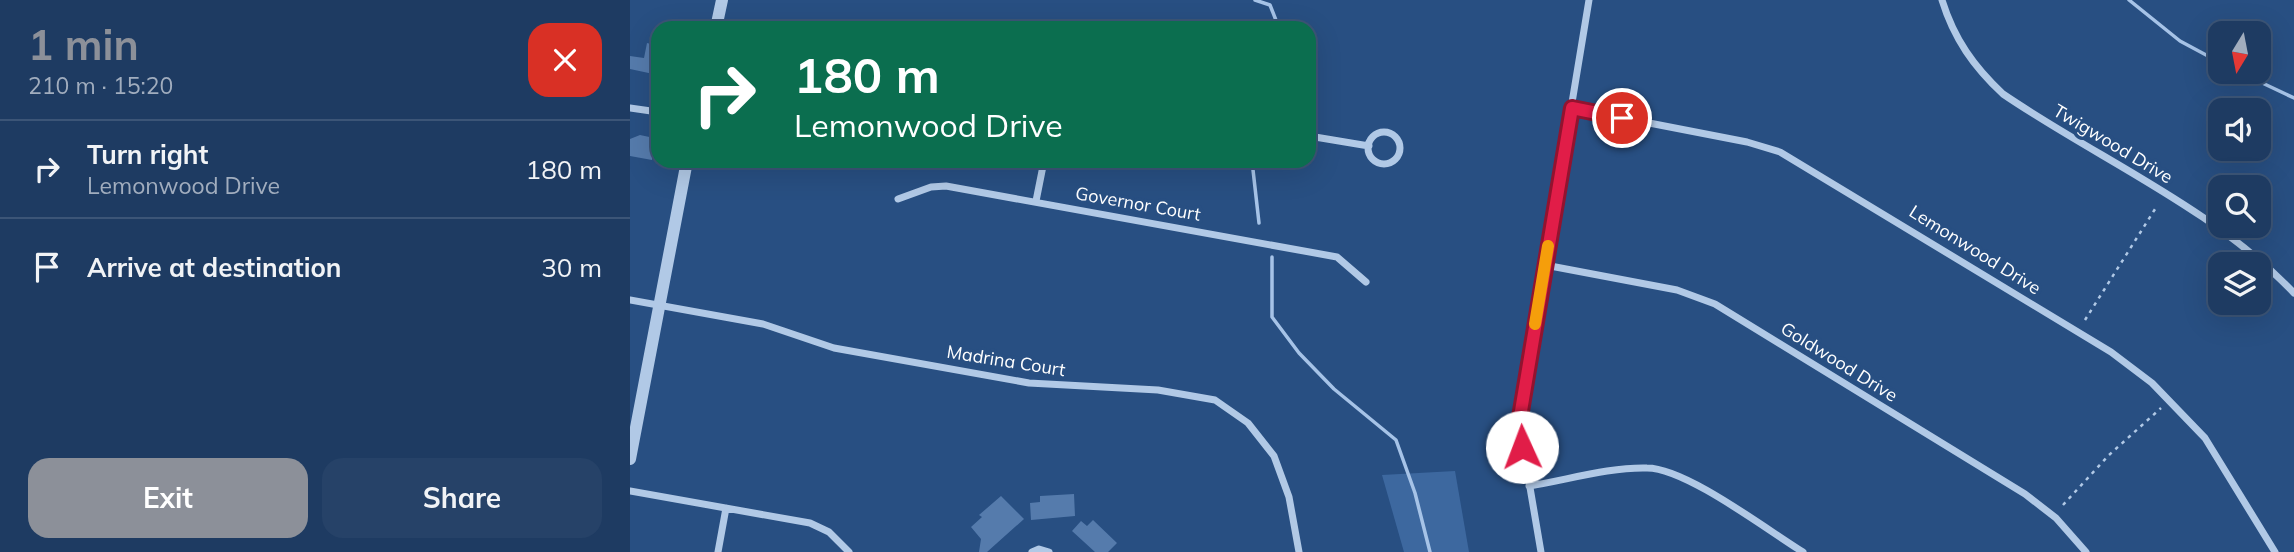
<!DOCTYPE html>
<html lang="en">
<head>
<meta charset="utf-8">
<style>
	:root { --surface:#1e3b62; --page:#264268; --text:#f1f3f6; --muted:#a1adbe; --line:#3c5577; --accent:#8c9099 }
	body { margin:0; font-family:Mulish,sans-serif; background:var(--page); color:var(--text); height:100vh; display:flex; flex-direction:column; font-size:26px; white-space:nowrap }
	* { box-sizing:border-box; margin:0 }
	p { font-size:23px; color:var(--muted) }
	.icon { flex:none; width:38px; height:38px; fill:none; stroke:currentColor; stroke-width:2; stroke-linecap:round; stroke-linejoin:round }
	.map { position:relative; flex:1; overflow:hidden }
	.panel { display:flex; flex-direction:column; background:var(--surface); width:630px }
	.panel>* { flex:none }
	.top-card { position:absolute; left:21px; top:21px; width:665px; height:147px; border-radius:21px; box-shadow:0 7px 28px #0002,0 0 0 2px var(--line); background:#0b6e4f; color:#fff; overflow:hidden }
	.needle { width:46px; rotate:190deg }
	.tools { position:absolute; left:1578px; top:21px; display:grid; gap:14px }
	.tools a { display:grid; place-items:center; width:63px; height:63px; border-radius:14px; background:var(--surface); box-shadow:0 7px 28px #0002,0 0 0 2px var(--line); font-size:35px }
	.pin { position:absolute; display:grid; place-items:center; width:60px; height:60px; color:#fff; margin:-30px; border:4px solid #fff; border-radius:50%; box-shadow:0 2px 7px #0007 }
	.me { position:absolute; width:77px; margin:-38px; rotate:358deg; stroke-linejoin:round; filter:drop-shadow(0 0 5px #0008) }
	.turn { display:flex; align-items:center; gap:24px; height:147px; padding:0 28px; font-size:32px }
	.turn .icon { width:91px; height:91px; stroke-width:2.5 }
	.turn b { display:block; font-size:49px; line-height:60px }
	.round { display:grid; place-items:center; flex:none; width:74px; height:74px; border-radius:21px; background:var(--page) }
	.summary { display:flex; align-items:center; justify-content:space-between; height:119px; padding:0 28px }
	h1 { font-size:42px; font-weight:700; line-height:52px; color:var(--accent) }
	.cta { display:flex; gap:14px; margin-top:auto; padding:14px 28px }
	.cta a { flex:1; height:80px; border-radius:21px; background:var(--accent); color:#fff; font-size:28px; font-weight:700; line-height:80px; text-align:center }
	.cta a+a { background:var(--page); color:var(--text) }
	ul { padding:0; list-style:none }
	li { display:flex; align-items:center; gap:21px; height:98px; padding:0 28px; border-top:2px solid var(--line) }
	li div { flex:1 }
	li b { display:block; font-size:26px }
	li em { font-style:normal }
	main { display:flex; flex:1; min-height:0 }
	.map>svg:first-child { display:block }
	.green { fill:#3d689f }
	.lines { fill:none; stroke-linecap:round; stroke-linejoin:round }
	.stream { stroke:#a6c3e7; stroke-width:3.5 }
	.building { fill:#557bac }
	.path { stroke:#b1c9e6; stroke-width:2.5; stroke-dasharray:3.5 5; stroke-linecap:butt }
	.minor { stroke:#b1c9e6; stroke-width:7 }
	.tertiary { stroke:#b1c9e6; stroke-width:12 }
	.route-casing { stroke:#92132f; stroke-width:18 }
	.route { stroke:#e11d48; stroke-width:12 }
	.slow { stroke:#f59e0b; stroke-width:12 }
	.labels { text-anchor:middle; stroke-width:7; stroke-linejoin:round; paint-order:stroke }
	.street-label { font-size:18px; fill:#fff; stroke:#284f82 }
</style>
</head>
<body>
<main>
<section class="panel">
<div class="summary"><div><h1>1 min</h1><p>210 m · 15:20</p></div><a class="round" style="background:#d93025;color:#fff"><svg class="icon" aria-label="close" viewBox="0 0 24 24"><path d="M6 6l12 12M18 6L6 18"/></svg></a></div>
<ul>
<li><svg class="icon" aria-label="right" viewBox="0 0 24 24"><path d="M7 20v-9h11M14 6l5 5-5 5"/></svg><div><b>Turn right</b><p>Lemonwood Drive</p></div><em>180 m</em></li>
<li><svg class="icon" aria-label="arrive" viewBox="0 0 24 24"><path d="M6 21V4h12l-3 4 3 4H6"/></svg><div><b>Arrive at destination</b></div><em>30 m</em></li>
</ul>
<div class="cta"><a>Exit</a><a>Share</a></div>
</section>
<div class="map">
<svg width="1664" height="552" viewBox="0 0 1664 552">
	<rect width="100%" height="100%" fill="#284f82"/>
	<path class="green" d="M825 471 839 552H774L752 475Z"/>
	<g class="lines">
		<path class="stream" d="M625 0 640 5 649 28
			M1499 0 1550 41 1591 63
			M1609 72 1664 98
			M622 161 629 223
			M642 257V317L669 353 704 389 766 440 785 493 800 552"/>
	</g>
	<path class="building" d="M17 43 28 46V75L0 69V56L14 58Z
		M10 135 24 138 22 160 0 156V139Z
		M444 494 445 516 401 520 400 503 410 502V496Z
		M371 496 394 519 357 552H349L351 539 341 527 352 517 349 515Z
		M463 520 487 543 478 552H465L442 531 451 521 457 526Z"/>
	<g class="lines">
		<path class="path" d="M1455 320 1527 206
			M1433 505 1479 455 1531 408"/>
		<path class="minor" d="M1312 0C1324 39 1344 67 1373 94 1470 160 1582 207 1664 293
			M0 108 28 112
			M942 108 1117 142 1150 152 1481 352 1522 383 1575 438 1645 552
			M738 148a16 16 0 1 1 32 0a16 16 0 1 1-32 0Z
			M679 136 739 146
			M268 199 301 187 316 186 707 257 736 282
			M406 201 414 161
			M915 265 1047 290 1085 304 1395 494 1426 518 1456 552
			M0 300 133 324 204 348 399 383 528 390 585 400 618 423 644 456 659 497 669 552
			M899 486C937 480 979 467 1017 468 1056 468 1137 530 1173 552
			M0 491 180 523 199 532 219 552
			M88 552 96 508
			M402 552 409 549 419 552
			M911 552 889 423 959 0"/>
		<path class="tertiary" d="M86 28 92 0
			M0 459 57 161"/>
	</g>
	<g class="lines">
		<defs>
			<path id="route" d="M892 447 889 423 942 108 992 118"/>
		</defs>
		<use href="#route" class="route-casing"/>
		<use href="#route" class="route"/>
		<path class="slow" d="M905 324 918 246"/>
	</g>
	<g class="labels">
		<g class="street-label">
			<text transform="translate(1483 144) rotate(31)" y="6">Twigwood Drive</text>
			<text transform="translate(508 204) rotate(10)" y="6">Governor Court</text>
			<text transform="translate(1345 250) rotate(32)" y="6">Lemonwood Drive</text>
			<text transform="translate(376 361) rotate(9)" y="6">Madrina Court</text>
			<text transform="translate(1209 362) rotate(32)" y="6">Goldwood Drive</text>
		</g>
	</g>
</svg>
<div class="tools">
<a><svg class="needle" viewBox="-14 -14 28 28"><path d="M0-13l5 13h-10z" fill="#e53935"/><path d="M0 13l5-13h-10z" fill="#a1adbe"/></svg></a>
<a><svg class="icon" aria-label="sound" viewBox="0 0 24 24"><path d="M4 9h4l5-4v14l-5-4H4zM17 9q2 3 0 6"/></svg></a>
<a><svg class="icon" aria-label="search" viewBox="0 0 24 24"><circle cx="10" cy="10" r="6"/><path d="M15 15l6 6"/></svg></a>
<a><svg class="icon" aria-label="layers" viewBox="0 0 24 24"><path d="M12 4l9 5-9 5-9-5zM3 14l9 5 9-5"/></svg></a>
</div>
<div class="pin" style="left:992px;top:118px;background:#d93025"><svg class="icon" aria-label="arrive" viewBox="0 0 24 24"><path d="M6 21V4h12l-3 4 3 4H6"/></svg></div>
<svg class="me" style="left:892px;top:447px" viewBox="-20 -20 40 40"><circle r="19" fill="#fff"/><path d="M0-13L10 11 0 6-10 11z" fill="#e11d48"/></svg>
<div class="top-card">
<div class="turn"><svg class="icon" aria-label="right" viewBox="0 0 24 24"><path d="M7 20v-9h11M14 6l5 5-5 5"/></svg><div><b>180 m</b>Lemonwood Drive</div></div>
</div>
</div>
</main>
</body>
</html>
